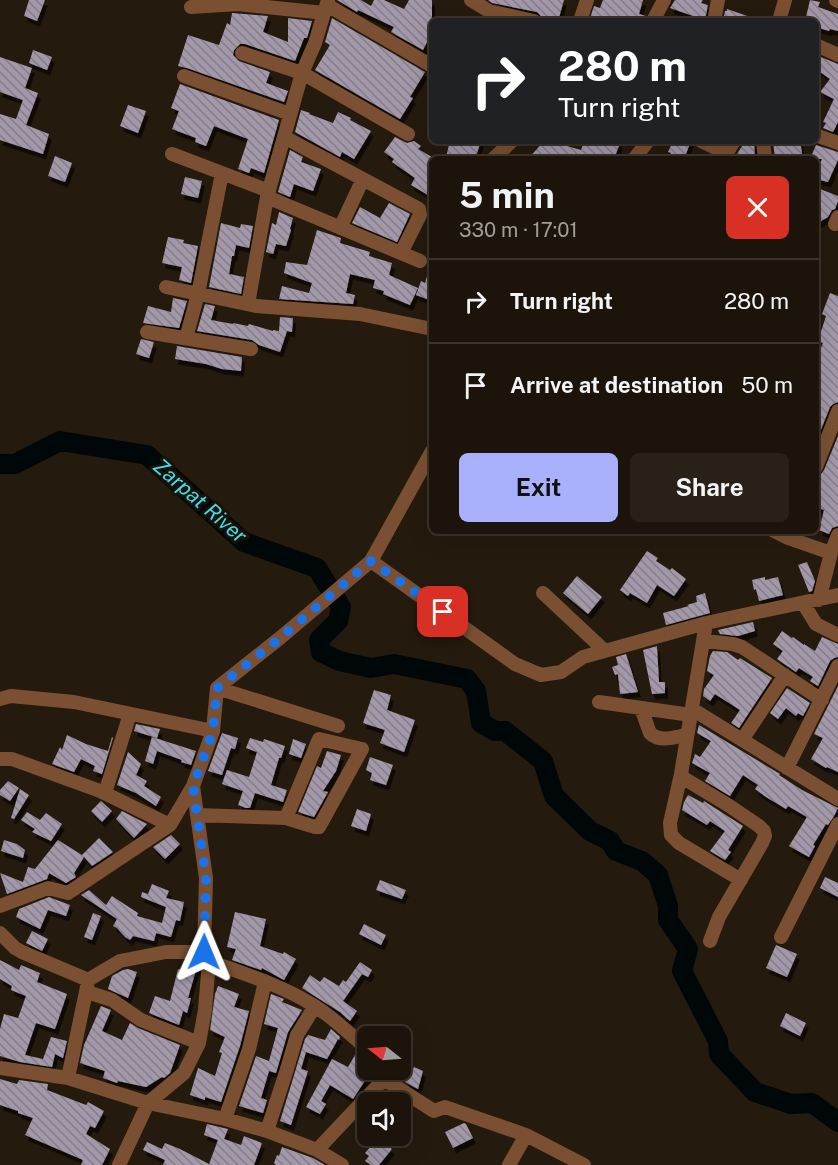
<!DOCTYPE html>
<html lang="en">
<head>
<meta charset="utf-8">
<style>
	:root { --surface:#1c140a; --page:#292118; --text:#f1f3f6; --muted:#a09e9c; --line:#3a332b; --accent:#a9b0fc }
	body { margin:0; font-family:"Public Sans",sans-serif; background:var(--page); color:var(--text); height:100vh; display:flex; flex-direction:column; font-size:22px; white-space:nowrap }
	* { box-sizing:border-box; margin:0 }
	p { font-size:20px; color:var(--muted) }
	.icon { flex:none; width:33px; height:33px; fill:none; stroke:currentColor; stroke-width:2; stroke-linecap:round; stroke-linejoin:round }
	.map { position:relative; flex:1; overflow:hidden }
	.sheet { position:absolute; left:429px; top:156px; width:390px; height:378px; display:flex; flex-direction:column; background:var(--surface); border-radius:9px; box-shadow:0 6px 24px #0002,0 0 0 2px var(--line) }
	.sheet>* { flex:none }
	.guide { position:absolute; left:429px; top:18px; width:390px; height:126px; border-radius:9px; box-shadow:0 6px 24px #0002,0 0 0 2px var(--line); background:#202124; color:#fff; overflow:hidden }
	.needle { width:39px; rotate:287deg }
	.fabs { position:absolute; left:357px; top:1026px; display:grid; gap:12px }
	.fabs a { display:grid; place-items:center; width:54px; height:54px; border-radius:9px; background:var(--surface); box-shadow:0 6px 24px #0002,0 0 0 2px var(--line); font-size:30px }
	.pin { position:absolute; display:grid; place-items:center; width:51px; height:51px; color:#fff; margin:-26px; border-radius:12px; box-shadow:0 3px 9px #0006 }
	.me { position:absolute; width:66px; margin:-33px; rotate:1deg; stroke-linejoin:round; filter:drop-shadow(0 0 4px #0008) }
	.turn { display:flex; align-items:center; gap:21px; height:126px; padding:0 30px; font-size:27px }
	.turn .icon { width:78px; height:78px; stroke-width:2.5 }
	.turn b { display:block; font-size:42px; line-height:51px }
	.round { display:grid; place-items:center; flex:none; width:63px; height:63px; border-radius:9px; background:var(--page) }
	.headline { display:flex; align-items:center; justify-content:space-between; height:102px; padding:0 30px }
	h1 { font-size:36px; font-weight:700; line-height:45px }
	.cta { display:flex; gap:12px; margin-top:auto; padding:12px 30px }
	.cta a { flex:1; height:69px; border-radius:9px; background:var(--accent); color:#111; font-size:24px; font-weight:700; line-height:69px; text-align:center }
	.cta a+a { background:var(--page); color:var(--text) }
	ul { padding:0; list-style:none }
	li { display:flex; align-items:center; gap:18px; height:84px; padding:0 30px; border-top:2px solid var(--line) }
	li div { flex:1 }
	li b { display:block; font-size:22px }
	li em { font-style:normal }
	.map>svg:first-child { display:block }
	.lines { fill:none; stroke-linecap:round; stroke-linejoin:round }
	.river { stroke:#000708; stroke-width:20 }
	.building { fill:url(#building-back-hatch); filter:url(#shadow) }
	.minor { stroke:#7b5032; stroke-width:14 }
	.route { stroke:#1a73e8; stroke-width:10; stroke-dasharray:0 18 }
	.labels { text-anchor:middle; stroke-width:6; stroke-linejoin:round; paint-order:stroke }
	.water-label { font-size:21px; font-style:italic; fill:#3bdff0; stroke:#1b1106 }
</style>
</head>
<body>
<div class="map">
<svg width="838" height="1165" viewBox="0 0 838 1165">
	<defs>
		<pattern id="building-back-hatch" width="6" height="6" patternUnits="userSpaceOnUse" patternTransform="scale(1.5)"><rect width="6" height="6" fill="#a298aa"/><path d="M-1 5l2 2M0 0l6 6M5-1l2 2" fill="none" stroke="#857d89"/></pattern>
		<filter id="shadow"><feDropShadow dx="3" dy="5.5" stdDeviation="0" flood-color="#0009"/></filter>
	</defs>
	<rect width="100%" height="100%" fill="#251a0e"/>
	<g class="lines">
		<path class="river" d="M0 464H15L60 441 147 455 244 542 317 568 341 607 338 621 319 640 321 652 339 661 371 668 394 664 467 679 476 691 481 723 495 731H505L543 761 554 796 590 831 610 841 616 851 642 861 658 875 668 906V920L688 949 682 971 718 1041 719 1054 755 1092 791 1104 812 1103 838 1122"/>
	</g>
	<path class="building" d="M29 0H45L37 21 24 16Z
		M337 0H361L371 6 374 0H384L404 9 409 0H432V45L427 42 423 50 391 32 394 27 358 10 357 12Z
		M488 0H564L558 21H543L540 15 537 12 492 3Z
		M603 0H643L639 14 646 16 644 21H589L594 6 600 8Z
		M675 0H703L701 3 708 5 705 20 670 8Z
		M810 0 820 2 818 7 838 14V31L830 29 829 31 816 27V21H805Z
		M727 9 759 20V21H723L725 11H727Z
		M232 13 268 16 263 32 288 42V18L312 21 307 38H304L295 61 245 44H240L234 50 233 55 239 61 270 72 266 83 288 91 284 102 187 68 178 66 188 35 219 45 227 23 230 25Z
		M332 18 425 72 410 97 413 98 400 119 315 70 330 45 325 42Z
		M33 50 52 57 47 70 29 63Z
		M816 55 838 64V122L833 132 823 128 826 123 823 122 834 99 820 92 830 79 816 69Z
		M0 57 32 68 25 88 38 93 26 125 49 134 43 154 0 140V114L16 119 23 100 0 92Z
		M180 84 279 120 264 173 251 168 249 173 238 169 248 139 214 126 206 146 195 142 196 138 172 129 179 111 171 108Z
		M128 105 146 111 138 133 120 126Z
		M301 110 310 113 309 114 333 123 338 112 351 118 350 120 371 131 354 159 342 152 340 157 295 132Z
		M395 137 407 143 414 141 421 146 418 149 432 157V189L428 195 411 185 415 178 392 162 394 159 384 152Z
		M450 141H481L475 159H451L446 157Z
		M544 141H558L557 143 581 150 584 141H614L620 143 614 159H528Z
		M673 141H691L684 159H668L671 153 668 152Z
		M743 141H754L755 159H734L742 146Z
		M773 141H800L803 159H775Z
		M816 145 838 152V160L828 182 816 179V173L822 159H810Z
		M290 150 303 157 301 162 321 169 313 191 294 184 290 197 278 192Z
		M55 156 72 163 65 182 48 176Z
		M185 177 202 181 198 198 181 194Z
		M820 189 838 196V201L835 209 832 210 828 217 816 224V202Z
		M389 203 410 214 397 242 352 223 360 207 380 218Z
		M279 212 293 218 290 229 291 230 286 246 276 244 273 254 266 252 272 223 276 225Z
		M221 223 240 228 241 224 253 226 249 248 236 245 234 256H232L229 274 244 277 241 294 209 287Z
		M317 230 341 238 340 243 370 252 369 256 392 263 389 275 418 288 410 305 383 294 384 291 373 288 375 280 350 274 346 293 355 295 353 304 279 299 282 286 309 293 312 283 284 273 286 262 307 265Z
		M168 237 184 240 183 243 198 246 191 283 179 280 182 267 162 263Z
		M430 266H432V301L416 295 421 281 425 283Z
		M830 293 838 296V402L833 404 830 407 816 442V361L823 343 818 341 826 316 822 314Z
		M173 298 187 301 179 328 143 323 148 306 171 312Z
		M205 304 215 306 211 320 233 324V323L248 326 249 324 273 331V330L279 331 280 317 293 318 292 332 287 331 280 352 259 345 252 340 197 331Z
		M141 339 154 342 149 358 136 354Z
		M177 346 242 357 241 371 222 369 206 364 175 359Z
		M838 436V526L832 528 829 534 819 530 824 510 816 507V476L821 474 824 470Z
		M647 551 658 558 656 561 670 570 672 568 686 579 674 596 657 585 647 603 630 593 628 596 620 590Z
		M807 562 815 581 812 591 809 592 798 565Z
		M577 576 602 597 588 614 563 593Z
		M765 577V580L778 577 783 595 759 601 756 589 754 590 752 580Z
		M705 593 710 613 666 625 663 613 689 606 687 605 697 602 696 596Z
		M753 622 755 631 738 636 720 634 718 630Z
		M782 631 792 638 793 637 804 645V644L815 651 822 637 838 644V657L834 658 830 661 818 686 810 681 813 677 799 668 796 672 777 659 783 651 773 644Z
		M657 646 659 682H665V693L652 694 643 650Z
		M713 651 727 652 738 660 740 658 772 678 739 728 731 723 740 710 715 694 710 701 703 696 704 689 714 675 707 671 710 656Z
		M626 654 638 692 620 694 618 674 615 675 612 667 618 665 616 657Z
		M838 686V772L827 767 826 768 811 759 823 738 814 734Z
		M787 688 810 703 803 716 798 713 796 716 786 708 778 719 770 713Z
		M374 690 391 695 387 710 415 720 404 752 380 743 385 730 363 723Z
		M136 724 160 729 157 738 134 731Z
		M699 725 780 774 779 775 802 790 838 808 834 816 828 825 826 824 813 845 815 846 809 857 789 846 807 817 788 806 786 809 766 797 755 789 758 785 743 775 730 796 705 781 710 773 692 763 695 754 700 757 711 741 697 733Z
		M222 733 238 738 235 749 231 748 222 775 208 771Z
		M67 735 86 744 108 751 112 737 113 738 102 774 93 771 95 766 81 759 74 772 52 764 60 747 62 750Z
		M152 737 196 751 191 765 181 762 182 760 157 751 153 764 145 761Z
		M250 738 263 742 264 739 285 746 281 758H279L271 785 287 790 283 802 255 793 250 808H246L238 805 243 791 222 784 227 770 249 777 257 752 246 748Z
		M293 739 306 744 301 758 289 754Z
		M327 751 341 755 336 771 323 791 328 792 314 817 298 812 317 766 321 768Z
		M128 752 141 764 136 775 147 781 144 786 161 797 156 806 136 793 117 785Z
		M370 757 393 765 386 785 370 780 372 773 366 770Z
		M8 781 19 788 10 801 0 795V790Z
		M20 789 29 795 14 819 11 818Z
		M688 795 703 803 704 801 743 826 728 850 731 852 725 860 710 851 725 831 710 821 707 825 682 810 684 802Z
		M101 801 112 811 102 822 91 811Z
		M357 809 371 814 366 831 351 826Z
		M122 811 147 824 134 838 116 819Z
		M27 812 40 820 46 813 62 824 51 841 32 832 35 829 21 820Z
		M171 835 180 844 165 859 153 847Z
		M99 838 113 852 92 866 84 857 74 873 76 877 66 883 49 873 47 879 7 894 0 873 23 882 28 867 35 869 58 840 82 855Z
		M4 840 17 844 25 850 23 858 1 851Z
		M825 877 838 883V897L820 888Z
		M380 880 406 890 402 899 376 890Z
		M152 884 169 891 166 898 184 902 180 921 176 920 171 937 156 933 154 941 133 936 130 940 125 937 117 928 113 926 117 919 81 895 89 890 106 905 112 896 138 913 137 916 162 923 166 907 141 897 142 892 148 894Z
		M49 897 70 905 66 916 48 910 40 929 16 917 19 909Z
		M235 912 266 919 260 946 283 954 284 952 296 959 284 980 262 968 261 970 232 960 236 949 227 947Z
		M93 913 101 916 92 940 84 937Z
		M364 924 386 935 381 945 359 934Z
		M32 931 48 939 42 951 26 943Z
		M776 945 797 954 787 977 766 968Z
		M0 960 19 970 21 965 40 973 37 982 67 994 55 1029 36 1023 25 1055 43 1059 51 1037 67 1041 63 1058 55 1054 52 1067 20 1062 0 1056V1029L4 1014 18 1018 26 996 11 990 12 986 0 979Z
		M184 961H199V971L196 970 188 998H191L187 1013 183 1011 179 1025 149 1013 155 996 170 1001 178 969 182 970Z
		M360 962 372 970 368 977 362 974 343 1001 357 1011 350 1021 340 1012 302 988 310 975 320 982 324 977 339 986 343 980 346 982Z
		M128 969 137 972 128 998 108 989 112 976 123 970Z
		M218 986 239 994 234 1007 249 1011 240 1046 221 1102 205 1097V1100L190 1095 198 1068 215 1076 222 1053 219 1052 225 1037 210 1030 215 994Z
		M271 994 284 999 282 1002 302 1010 288 1032 276 1073 269 1071 261 1098 267 1100 263 1113 239 1106 256 1056 269 1061 278 1028 264 1024Z
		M101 1006 111 1010 102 1031 122 1040 130 1023 138 1028 180 1045 170 1073 164 1078 162 1077 146 1087 118 1081 117 1083 103 1078 105 1071 80 1063 84 1045Z
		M786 1013 806 1023 800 1036 780 1026Z
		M331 1029 340 1037 339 1040 338 1039 327 1059 306 1052 301 1069 308 1071 291 1125 280 1121 305 1039 308 1035 325 1040Z
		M355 1055 364 1060 360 1066 370 1073 353 1099 330 1085 321 1101 326 1104 320 1114 306 1107 332 1059 348 1067Z
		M414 1067 423 1071 418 1089 405 1082 406 1080 405 1079 409 1070 412 1071Z
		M0 1079 17 1084 19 1080 48 1084 47 1090 86 1105 88 1102 104 1111 95 1128 90 1126 86 1134 110 1149 102 1165H81L83 1160 25 1135 33 1118 18 1113V1111L0 1105Z
		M464 1123 466 1124 473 1138 453 1148 445 1132Z
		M207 1124 228 1129 224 1139 241 1145 244 1136 262 1143 254 1165H163L165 1160 143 1150 147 1142 162 1149 165 1143 180 1149 209 1164 218 1140 204 1135Z
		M378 1138 392 1149 379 1165H371L365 1161 369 1156 365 1153Z
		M282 1147 313 1158 325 1165H276L274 1163 277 1155 279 1156Z"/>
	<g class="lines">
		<path class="minor" d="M471 0 489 11 534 21
			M836 0 838 1
			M327 5 432 66
			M191 7 238 4 324 13
			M580 21 587 0
			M653 21 664 0
			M714 21 718 0
			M779 21 785 0
			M816 45 838 55
			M242 53 302 73 408 134
			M184 76 290 114
			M818 136 838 143
			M284 137 419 209 420 215 401 253
			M701 141 726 153
			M763 141 765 159
			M172 154 269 191
			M493 159 512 141
			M634 159 648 141
			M723 159 734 141
			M267 197 420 261
			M835 224 838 217
			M340 228 363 179
			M166 287 256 306 360 314 432 329
			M248 304 267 197 302 73 315 43 328 0
			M147 332 251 349
			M186 338 198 294 222 173
			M816 467 838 411
			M774 531 788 538 831 553
			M371 561 515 664 541 675 561 672 583 657 706 623 838 595
			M543 593 605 651
			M819 600 831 553 838 535
			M803 603 816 624 838 635
			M706 623 681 774 685 779 728 805 759 826 764 831 765 836 762 843 719 917 710 941
			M704 641 733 644 742 647 822 700
			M217 688 338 726
			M0 699 11 696 74 702 213 731
			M599 702 691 715
			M641 708 650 733C660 743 674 737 687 735
			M692 709 838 799
			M742 740 785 675
			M0 759H12L100 791 170 825
			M787 768 838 666
			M681 774 670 823 671 835 679 843 741 880
			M105 793 130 714
			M197 815 286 818 315 827H319L362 749 319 739 286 818
			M0 906 48 888 68 893 170 825 193 786
			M0 933 15 948 22 952 86 979 88 982 68 1078
			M781 937 838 824
			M209 961C244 974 281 985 313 1005 333 1017 350 1034 368 1050
			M88 980 120 961 166 952H204
			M87 992 112 1000 141 1020 199 1043
			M0 1068 68 1078 148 1103 225 1119 267 1131 317 1150 342 1165
			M391 1070 392 1071 384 1079 434 1111 445 1107 526 1135 584 1165
			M225 1119 249 1049 265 982
			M267 1131 287 1069 297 1035 315 1006
			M317 1150 384 1079
			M119 1165 148 1103 184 1073 199 1043 205 1010 209 961 204 952 206 878 193 786 213 731 217 688 280 638 371 561 432 451
			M509 1165 526 1135"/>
	</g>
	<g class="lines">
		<path class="route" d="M204 952 206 878 193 786 213 731 217 688 280 638 371 561 443 612"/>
	</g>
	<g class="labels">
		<g class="water-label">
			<text transform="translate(200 501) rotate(41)" y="7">Zarpat River</text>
		</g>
	</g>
</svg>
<div class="fabs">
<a><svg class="needle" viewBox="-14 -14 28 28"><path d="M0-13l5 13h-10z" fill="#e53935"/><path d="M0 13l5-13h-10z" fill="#a09e9c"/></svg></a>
<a><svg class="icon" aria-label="sound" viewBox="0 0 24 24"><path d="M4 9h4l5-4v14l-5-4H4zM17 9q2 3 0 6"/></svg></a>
</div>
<div class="pin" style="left:443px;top:612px;background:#d93025"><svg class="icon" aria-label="arrive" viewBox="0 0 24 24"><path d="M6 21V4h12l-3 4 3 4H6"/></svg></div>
<svg class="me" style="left:204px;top:952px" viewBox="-20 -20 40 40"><path d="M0-17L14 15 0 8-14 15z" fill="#1a73e8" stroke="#fff" stroke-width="4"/></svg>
<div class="guide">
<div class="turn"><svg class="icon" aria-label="right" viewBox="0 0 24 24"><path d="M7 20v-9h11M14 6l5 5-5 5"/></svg><div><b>280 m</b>Turn right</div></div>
</div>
<section class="sheet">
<div class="headline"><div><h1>5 min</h1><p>330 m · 17:01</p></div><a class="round" style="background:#d93025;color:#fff"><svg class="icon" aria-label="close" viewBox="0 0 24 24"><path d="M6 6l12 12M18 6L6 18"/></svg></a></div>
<ul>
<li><svg class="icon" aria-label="right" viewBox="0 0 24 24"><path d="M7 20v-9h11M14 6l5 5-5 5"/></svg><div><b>Turn right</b></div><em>280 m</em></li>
<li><svg class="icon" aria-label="arrive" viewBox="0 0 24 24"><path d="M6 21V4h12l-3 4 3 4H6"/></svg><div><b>Arrive at destination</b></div><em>50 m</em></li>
</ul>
<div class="cta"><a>Exit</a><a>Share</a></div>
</section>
</div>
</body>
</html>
